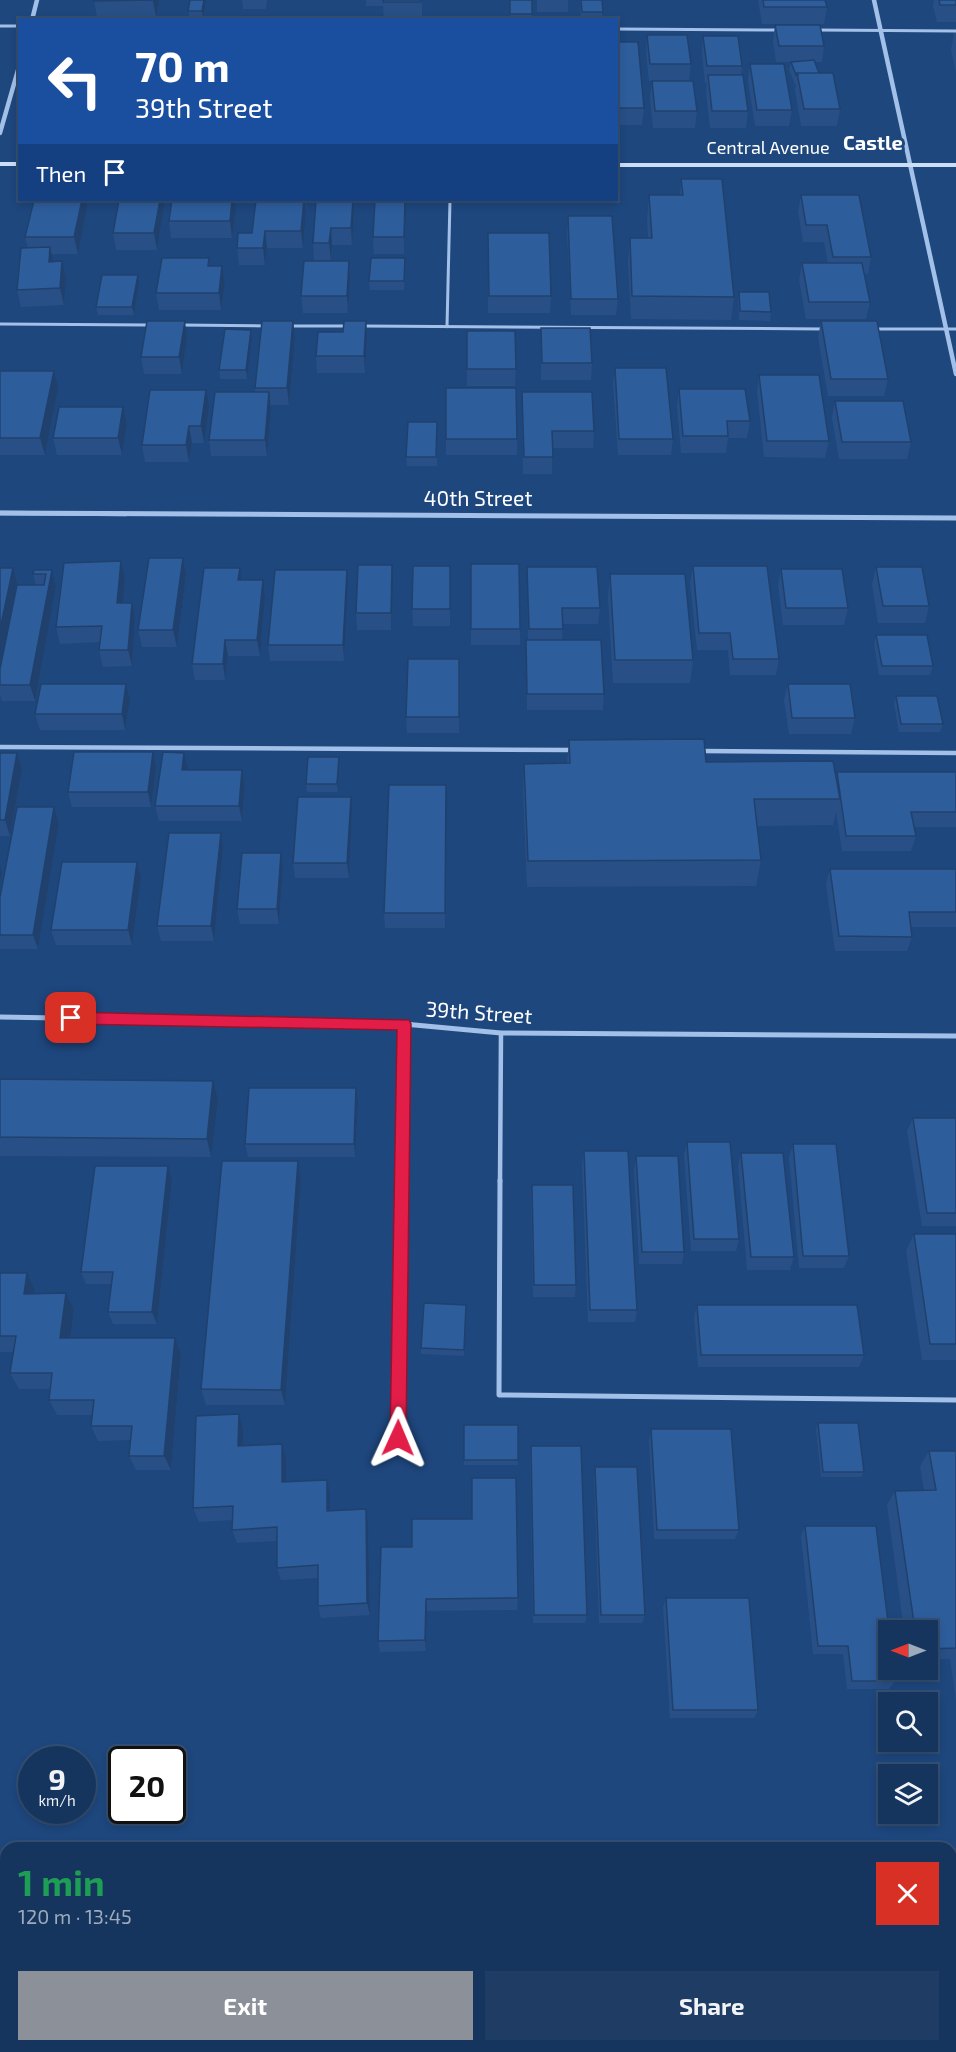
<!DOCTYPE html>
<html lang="en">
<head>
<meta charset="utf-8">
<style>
	:root { --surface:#16355e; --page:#1f3d64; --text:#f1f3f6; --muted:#9eabbc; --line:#355073; --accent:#8c9099 }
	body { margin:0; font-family:"Exo 2",sans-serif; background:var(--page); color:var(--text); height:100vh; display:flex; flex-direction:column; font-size:22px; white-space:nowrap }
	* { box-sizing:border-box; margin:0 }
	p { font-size:20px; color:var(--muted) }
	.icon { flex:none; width:33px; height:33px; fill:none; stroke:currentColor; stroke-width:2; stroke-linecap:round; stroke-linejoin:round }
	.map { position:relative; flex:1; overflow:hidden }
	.panel { position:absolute; left:0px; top:1842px; width:957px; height:210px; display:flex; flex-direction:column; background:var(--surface); border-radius:18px 18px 0 0; box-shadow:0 3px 9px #0003,0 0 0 2px var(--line) }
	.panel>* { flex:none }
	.top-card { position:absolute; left:18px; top:18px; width:600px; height:183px; border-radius:0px; box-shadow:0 3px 9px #0003,0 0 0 2px var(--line); background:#1a4fa0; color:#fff; overflow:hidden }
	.needle { width:39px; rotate:270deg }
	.tools { position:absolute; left:878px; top:1620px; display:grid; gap:12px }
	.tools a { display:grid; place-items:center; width:60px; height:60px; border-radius:0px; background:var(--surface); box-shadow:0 3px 9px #0003,0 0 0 2px var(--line); font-size:30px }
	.speed { position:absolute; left:18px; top:1746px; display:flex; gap:12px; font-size:30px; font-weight:700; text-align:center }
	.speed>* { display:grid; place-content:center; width:78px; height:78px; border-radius:50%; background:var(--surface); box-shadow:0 3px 9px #0003,0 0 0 2px var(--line); line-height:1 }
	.speed small { font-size:15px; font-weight:400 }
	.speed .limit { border:3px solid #111; border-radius:9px; background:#fff; color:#111 }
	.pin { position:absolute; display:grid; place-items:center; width:51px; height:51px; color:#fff; margin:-26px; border-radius:12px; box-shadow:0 3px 9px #0006 }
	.me { position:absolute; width:66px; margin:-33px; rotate:1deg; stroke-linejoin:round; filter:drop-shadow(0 0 4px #0008) }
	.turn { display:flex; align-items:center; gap:21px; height:126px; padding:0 18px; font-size:27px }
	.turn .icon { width:78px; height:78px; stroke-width:2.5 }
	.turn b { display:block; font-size:42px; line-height:51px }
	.then { display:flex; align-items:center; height:57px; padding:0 18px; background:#0003; gap:12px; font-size:22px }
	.round { display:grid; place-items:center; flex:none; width:63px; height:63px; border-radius:0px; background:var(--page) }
	.overview { display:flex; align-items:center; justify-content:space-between; height:102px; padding:0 18px }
	h1 { font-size:36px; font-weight:700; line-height:45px; color:#1e9e55 }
	.button { display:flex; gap:12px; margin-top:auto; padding:12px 18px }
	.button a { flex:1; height:69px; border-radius:0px; background:var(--accent); color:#fff; font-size:24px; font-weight:700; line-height:69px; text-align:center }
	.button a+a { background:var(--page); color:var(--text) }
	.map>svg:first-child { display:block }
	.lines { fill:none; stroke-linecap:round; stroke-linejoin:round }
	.lane-far2 { stroke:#a2c0e8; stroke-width:3 }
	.lane-far1 { stroke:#a2c0e8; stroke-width:4.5 }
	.lane { stroke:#a2c0e8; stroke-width:5 }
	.street-far1 { stroke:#a2c0e8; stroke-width:4.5 }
	.street { stroke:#a2c0e8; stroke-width:5 }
	.secondary { fill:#ccdef6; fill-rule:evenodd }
	.highway { fill:#fff; fill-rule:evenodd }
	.wall { fill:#285086 }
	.shaded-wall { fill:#20416d }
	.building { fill:#2e5d9c; stroke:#20416d; stroke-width:1.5 }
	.route { fill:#e11d48; stroke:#92132f; stroke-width:1.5 }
	.labels { text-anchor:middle; stroke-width:6; stroke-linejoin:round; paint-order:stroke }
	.far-street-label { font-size:18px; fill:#fff; stroke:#1e477e }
	.far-quarter-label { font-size:20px; font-weight:bold; fill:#fff; stroke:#1e477e }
	.street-label { font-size:21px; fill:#fff; stroke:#1e477e }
</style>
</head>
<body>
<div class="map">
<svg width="956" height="2052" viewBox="0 0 956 2052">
	<rect width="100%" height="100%" fill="#1e477e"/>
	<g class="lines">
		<path class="lane-far2" d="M0 26H20
			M616 29 779 30
			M817 30 956 31
			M0 324 150 325
			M180 325 267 326
			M288 326H348
			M363 326 825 329
			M447 327 450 200
			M873 329H956"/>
		<path class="lane-far1" d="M0 747 572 750
			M701 751 956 753
			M402 1182 404 1024
			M500 1182 501 1033"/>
		<path class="lane" d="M500 1180 499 1395 956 1400
			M398 1438 402 1180"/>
		<path class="street-far1" d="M874 0 956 374
			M32 20 37 0
			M0 133 20 63
			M0 513 126 514"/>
		<path class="street" d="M0 513 956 518
			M0 1017 404 1024 501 1033 956 1036"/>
		<path class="secondary" d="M0 162H20V166H0Z
			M616 163H956V167H616Z"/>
		<path class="highway" d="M0 1910 6 1913V1937L0 1934Z
			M0 2032 6 2034V2046H19L21 2052H0Z
			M215 2046H248L250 2052H217Z"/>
	</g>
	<path class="wall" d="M94 0H159L156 17H97Z
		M190 0H206L203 20H190L188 11Z
		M242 0H267L266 9H243Z
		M366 0H422V19H384L383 6H366Z
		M510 0H532V20H510Z
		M537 0H568V12H537Z
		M580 0H602V20H581Z
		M758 0H825L827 7 824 24H762Z
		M934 0H956V22H937L933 6Z
		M775 25 824 46 822 62H814L819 73 840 109 837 126H801L795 90 796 84H795L789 70 791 62H776L773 41Z
		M954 33H956V72L951 50Z
		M647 35 691 64 689 81H649L646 52Z
		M703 36 742 66 741 75 748 111 746 128H710L706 92 707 83H705L702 53Z
		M616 42 644 108 642 125H616Z
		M750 64 792 110 789 126H755L748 81Z
		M652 81 697 111 695 128H653L650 98Z
		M681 179 734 297 731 320 631 319 628 261 630 238H648L647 219 649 195H680Z
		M801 195 871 257 868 274H864L870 302 866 319H806L799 280 802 263H828L824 242H803L798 212Z
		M34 200H86L87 208 78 254H51L53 262 62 261 66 278 64 305 21 307 17 290 28 248 25 237Z
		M256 200H305L306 213 303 248H267L265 265H239L237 248 252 233Z
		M316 200 354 214 352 245H332L331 260H314L313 243Z
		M164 208 157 250H116L113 233Z
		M236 209 232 238H171L169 221Z
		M406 214 404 254H374L373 237Z
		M568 216 618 299 616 315H571L567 233Z
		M488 233 551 296 550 313H488Z
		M349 261 350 278 348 313H303L301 296Z
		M210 266H222L225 283 221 310H159L156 293Z
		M405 267 404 290H370L369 281Z
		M139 284 134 315H98L96 307Z
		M739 292 771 312 770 321 739 320 738 300Z
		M293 321 295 337 289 405H271L267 456H211L209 440 255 392V388Z
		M366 321 367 337 365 373H317L316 356Z
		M821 321 888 379 884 396H828L818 338Z
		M541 328 592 363 591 380H541Z
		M251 330 252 339 247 379H220L219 370Z
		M467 331 516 369 515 386H467Z
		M187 337 182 374H144L141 357Z
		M615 368 673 439 671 455H618L613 384Z
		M0 371 58 388 45 455H0Z
		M759 375 829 441 825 458 764 457 757 392Z
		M679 389 750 421 747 438H728L726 453H681L677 406Z
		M522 392 594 431 593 448H552V474H523Z
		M835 401 911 442 907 459H839L832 418Z
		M123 407 127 424 122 455H57L53 438Z
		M209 407 204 443H192L189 462H145L142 445Z
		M437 422V466H407L406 457Z
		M446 439H517V455H446Z
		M183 558 186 574 177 647H142L138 630Z
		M121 561 125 578 122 603 135 619 132 666 103 667 99 650 100 642 60 644 56 627Z
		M471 564 520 629V645H471Z
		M392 565 393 582 391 630H357L356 613Z
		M450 566V626H413L412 609Z
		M693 566 779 659 776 675H730L728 650H697L690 583Z
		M527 567 600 608 598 624H563L562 640 604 694 603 710H527L526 656V640H528Z
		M876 567 929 606 925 623H878L872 584Z
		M0 568 17 585H36L33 574 52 570 56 587 35 701H2L0 695Z
		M240 568 241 580H263L265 596 260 656H228L225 680H195L192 664Z
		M781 569 848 608 844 625H783L778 585Z
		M610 574 693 660 690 683H613L608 597Z
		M348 587 344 661H270L268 645Z
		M876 635 933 666 930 675H879L874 644Z
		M459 659V733H407L406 717Z
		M126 684 130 700 125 730H40L35 714Z
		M788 684 855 718 851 734H789L784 700Z
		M896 696 943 724 940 732H899L894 704Z
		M569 740 706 762 836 775 837 772H956V827H914L916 836 911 851H842L836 812 833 825 757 826 761 860 756 886 527 887 523 791 524 764 567 763Z
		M0 753 22 769 10 836H0Z
		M339 757V765L338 792H307L306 784Z
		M156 768 151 807H72L68 792Z
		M188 769V770H242L245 785 242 821H159L155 806Z
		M446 785 445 928H385L384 913Z
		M54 807 59 823 38 949H0V897Z
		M352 812 349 878H295L293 863Z
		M223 849 214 941H161L157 926Z
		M281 853 283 868 279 924H240L237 909Z
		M137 862 141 877 132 945H56L51 930Z
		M830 869H956V927H911L912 937 907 951H835L826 884Z
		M0 1079 218 1100 211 1157 0 1156Z
		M356 1088 358 1102 355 1157H248L245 1144Z
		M913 1118H956V1226H922L907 1131Z
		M687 1142 739 1239 736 1251H691L684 1155Z
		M793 1144 849 1256 844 1268H799L789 1157Z
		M584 1151 637 1310 635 1322H588L582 1164Z
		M741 1153 794 1257 790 1270H747L738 1166Z
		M636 1156 684 1252 682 1264H639L634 1169Z
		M298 1161 301 1179 285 1405H206L201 1389Z
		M168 1166 172 1179 157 1324H113L108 1312 111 1284H86L81 1272Z
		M532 1185 576 1285 575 1297H533L531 1198Z
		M914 1234H956V1360H922L906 1251Z
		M0 1273H27L35 1290V1293H66L74 1310 70 1338H175L181 1354 171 1470H136L129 1456 131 1440 98 1441 91 1426 92 1415H57L49 1400 50 1389H19L10 1373 13 1352H0Z
		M466 1305 464 1356 421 1354V1348Z
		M697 1305 864 1355 859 1367H698L694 1317Z
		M818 1423 864 1472 861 1477H821L816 1429Z
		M464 1425 518 1460V1465H464Z
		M243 1429V1446L282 1444 286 1459V1482L330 1494V1511L368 1523 370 1615 321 1618 318 1606V1578L281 1580 277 1568V1541L237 1543 232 1530 233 1520 199 1522 193 1508Z
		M651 1429 739 1530 735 1539H654L649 1440Z
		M531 1446 587 1615 585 1623H533L530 1456Z
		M929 1451H956V1701L950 1659H927V1630H904L887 1505 895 1491H924L920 1466Z
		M595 1467 645 1615 642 1623H599L594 1477Z
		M805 1526 895 1681 889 1689H847L843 1654H813L801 1536Z
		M381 1547 518 1598 517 1610 427 1611 426 1651 380 1652 378 1641Z
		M666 1598 758 1710 754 1718H670L663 1607Z"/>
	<path class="shaded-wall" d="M153 0H159L156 17 153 1Z
		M204 0H206L203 20 202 11Z
		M82 200H86L87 208 78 254 74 237Z
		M160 200H163L164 208 157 250 154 233Z
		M232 200H234L236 209 232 238 230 221Z
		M304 200 306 213 303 248 301 231Z
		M353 200 354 214 352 245 351 228Z
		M405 200 406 214 404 254V237Z
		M331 228 332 245 331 260 329 243Z
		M265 231 267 248 265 265 263 248Z
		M50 247 54 264 49 262Z
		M62 261 66 278 64 305 60 288Z
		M349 261 350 278 348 313 347 296Z
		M222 266 225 283 221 310 219 293Z
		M138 275 139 284 134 315 132 307Z
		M185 321 187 337 182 374 179 357Z
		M293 321 295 337 289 405 287 388Z
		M366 321 367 337 365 373 364 356Z
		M251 330 252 339 247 379 246 370Z
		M54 371 58 388 45 455 40 438Z
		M206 390 209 407 204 443 201 426Z
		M269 392 271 409 267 456 265 440Z
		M123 407 127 424 122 455 118 438Z
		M189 426 192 443 189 462 186 445Z
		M183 558 186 574 177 647 173 630Z
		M121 561 125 578 121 620 117 603Z
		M392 565 393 582 391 630V613Z
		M13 568 17 584 0 670V629Z
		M240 568 242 584 238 580Z
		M52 570 56 587 35 701 30 685Z
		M347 570 348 587 344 661 343 645Z
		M263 580 265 596 260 656 257 640Z
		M132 603 135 619 132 666 128 650Z
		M225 640 228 656 225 680 223 664Z
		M126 684 130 700 125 730 122 714Z
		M153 752 156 768 151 807 148 792Z
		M17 753 22 769 10 836 5 820Z
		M184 753 188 769 186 785 182 770Z
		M339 757V765L338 792 337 784Z
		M242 770 245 785 242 821 239 806Z
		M446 785 447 800 445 928V913Z
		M351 797 352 812 349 878 347 863Z
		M54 807 59 823 38 949 33 935Z
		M221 833 223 849 214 941 211 926Z
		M281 853 283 868 279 924 277 909Z
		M137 862 141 877 132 945 128 930Z
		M0 866 2 872 0 883Z
		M213 1081 218 1100 211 1157 207 1139Z
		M356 1088 358 1102 355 1157 354 1144Z
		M298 1161 301 1179 285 1405 281 1390Z
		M168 1166 172 1179 157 1324 152 1312Z
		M27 1273 35 1290 32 1310 24 1294Z
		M66 1293 74 1310 68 1354 60 1338Z
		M175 1338 181 1354 171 1470 164 1456Z
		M239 1414 243 1429V1461L238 1446Z
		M282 1444 286 1459V1496L282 1482Z
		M327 1480 330 1494V1525L327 1511Z
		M366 1509 368 1523 370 1615 367 1603Z
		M426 1599 427 1611 426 1651 425 1640Z"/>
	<path class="building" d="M94 0H153L94 1Z
		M190 0H204L202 11H188Z
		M383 0H421V2H383Z
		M510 0H532V14H510Z
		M581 0H602L603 12H582Z
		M763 0H825L827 7H764Z
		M939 0H956V5H940Z
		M775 25H820L824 46H779Z
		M647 35H687L691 64H650Z
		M703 36H738L742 66H707Z
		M616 42H638L644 108H616Z
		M814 60 819 73H797L798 75H796L791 62Z
		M750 64H784L792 110H757Z
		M797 73H833L840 109H804Z
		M708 75H743L748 111H712Z
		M652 81H693L697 111H655Z
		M681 179H722L734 297 632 296 630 238H652L649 195H683Z
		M801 195H859L871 257H833L827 225H806Z
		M34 200H82L74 237H25Z
		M119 200H160L154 233H113Z
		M172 200H232L230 221H169Z
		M256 200H304L301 231H265L263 248H237L238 233H252Z
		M316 200H353L351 228H331L329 243H313Z
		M375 200H405L404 237H373Z
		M568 216H612L618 299H571Z
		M488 233H549L551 296H489Z
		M50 247 49 262 62 261 60 288 17 290 21 248Z
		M162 258H209L208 266H222L219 293H156Z
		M371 258H405L404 281H369Z
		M304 261H349L347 296H301Z
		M802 263H862L870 302H809Z
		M102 275H138L132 307H96Z
		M739 292H769L771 312 740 311Z
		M147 321H185L179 357H141Z
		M262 321H293L287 388H255Z
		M344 321H366L364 356H316L318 332H343Z
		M821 321H877L888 379H831Z
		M541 328H590L592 363H542Z
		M225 329 251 330 246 370H219Z
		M467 331H515L516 369H467Z
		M615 368H666L673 439H619Z
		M0 371H54L40 438H0Z
		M759 375H819L829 441H767Z
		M446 388H516L517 439H446Z
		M679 389H745L750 421H727L728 436H683Z
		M150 390H206L201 426H189L186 445H142Z
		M215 392H269L265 440H209Z
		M522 392H592L594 431H552L553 457H524Z
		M835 401H903L911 442H842Z
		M59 407H123L118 438H53Z
		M408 422H437L436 457H406Z
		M149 558H183L173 630H138Z
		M121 561 117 603H132L128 650H99L102 626 56 627 64 563Z
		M471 564H519L520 629H471Z
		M358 565H392L391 613H356Z
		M413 566H450V609H412Z
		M693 566H767L779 659H733L730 633H699Z
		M527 567H597L600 608H562L563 629H529Z
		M876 567H922L929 606H883Z
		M0 568H13L0 629Z
		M204 568H240L238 580H263L257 640H225L223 664H192Z
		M781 569H842L848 608H786Z
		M34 570H52L30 685H0V669L17 585H44L46 574H33Z
		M275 570H347L343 645H268Z
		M610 574H685L693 660H615Z
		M876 635H927L933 666H882Z
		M526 640H601L604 694H527Z
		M408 659H459V717H406Z
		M41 684H126L122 714H35Z
		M788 684H850L855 718H792Z
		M896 696H937L943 724H901Z
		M704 739 706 762 833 761 840 799H754L761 860 528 861 524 764 570 763 569 740Z
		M74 752H153L148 792H68Z
		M163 752 184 753 182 770H242L239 806H155Z
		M0 753H17L5 820H0Z
		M308 757H339L337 784H306Z
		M837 772H956V812H911L916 836H846Z
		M389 785H446L445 913H384Z
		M298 797H351L347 863H293Z
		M17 807H54L33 935H0V897Z
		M169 833H221L211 926H157Z
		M242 853H281L277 909H237Z
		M62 862H137L128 930H51Z
		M830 869H956V912H909L912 937 839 936Z
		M0 1079 213 1081 207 1139 0 1137Z
		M249 1088H356L354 1144H245Z
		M913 1118H956V1213H927Z
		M687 1142H730L739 1239H694Z
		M793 1144H836L849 1256H803Z
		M584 1151H628L637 1310H590Z
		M741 1153H783L794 1257H751Z
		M636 1156H678L684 1252H642Z
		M222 1161H298L281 1390 201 1389Z
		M95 1166H168L152 1312H108L113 1272H81Z
		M532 1185H573L576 1285H534Z
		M914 1234H956V1344H930Z
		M0 1273H27L24 1294 66 1293 60 1338H175L164 1456H129L132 1426H91L94 1400H49L52 1373H10L16 1336H0Z
		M424 1303 466 1305 464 1350 421 1348Z
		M697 1305H857L864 1355H701Z
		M239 1414 238 1446 282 1444V1482L327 1480V1511L366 1509 367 1603 318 1606V1565L277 1568V1527L232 1530 233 1506 193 1508 196 1416Z
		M818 1423H858L864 1472H823Z
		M464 1425H518V1460H464Z
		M651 1429H731L739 1530H657Z
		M531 1446H581L587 1615H534Z
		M929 1451H956V1648L927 1649V1630H915L895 1491 936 1490Z
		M595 1467H637L645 1615H601Z
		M472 1478H516L518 1598 426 1599 425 1640 378 1641 381 1547H412V1519H472Z
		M805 1526H876L889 1630H888V1670H894L895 1681H852L848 1646H818Z
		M666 1598H749L758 1710H673Z"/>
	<path class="route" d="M71 1012 409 1020 411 1024 406 1438 404 1444 398 1446 392 1444 390 1438 397 1030 71 1024 67 1022 65 1018 67 1014Z"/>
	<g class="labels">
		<g class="far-street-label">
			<text x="768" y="154">Central Avenue</text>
		</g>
		<g class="far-quarter-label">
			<text x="873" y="150">Castle</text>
		</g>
		<g class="street-label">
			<text x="478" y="506">40th Street</text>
			<text transform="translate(479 1013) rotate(4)" y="7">39th Street</text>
		</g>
	</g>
</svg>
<div class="tools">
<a><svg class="needle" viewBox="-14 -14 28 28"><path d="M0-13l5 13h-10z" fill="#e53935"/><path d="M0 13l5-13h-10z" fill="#9eabbc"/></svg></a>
<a><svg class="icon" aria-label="search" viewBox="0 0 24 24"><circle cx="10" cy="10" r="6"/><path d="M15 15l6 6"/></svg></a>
<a><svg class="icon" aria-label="layers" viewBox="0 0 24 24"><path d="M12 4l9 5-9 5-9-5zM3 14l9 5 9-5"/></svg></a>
</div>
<div class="speed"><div>9<small>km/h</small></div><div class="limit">20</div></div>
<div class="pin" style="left:71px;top:1018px;background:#d93025"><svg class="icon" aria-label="arrive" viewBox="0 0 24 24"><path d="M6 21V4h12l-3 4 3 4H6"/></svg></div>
<svg class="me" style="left:398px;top:1438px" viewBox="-20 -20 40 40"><path d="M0-17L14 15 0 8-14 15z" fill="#e11d48" stroke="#fff" stroke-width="4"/></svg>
<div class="top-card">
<div class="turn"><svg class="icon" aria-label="left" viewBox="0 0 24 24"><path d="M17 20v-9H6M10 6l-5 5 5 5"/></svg><div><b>70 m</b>39th Street</div></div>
<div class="then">Then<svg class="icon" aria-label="arrive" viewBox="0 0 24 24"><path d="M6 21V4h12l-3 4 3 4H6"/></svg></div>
</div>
<section class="panel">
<div class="overview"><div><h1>1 min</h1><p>120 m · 13:45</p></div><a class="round" style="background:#d93025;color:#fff"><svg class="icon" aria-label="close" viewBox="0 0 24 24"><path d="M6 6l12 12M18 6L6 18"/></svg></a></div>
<div class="button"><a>Exit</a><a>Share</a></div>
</section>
</div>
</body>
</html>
